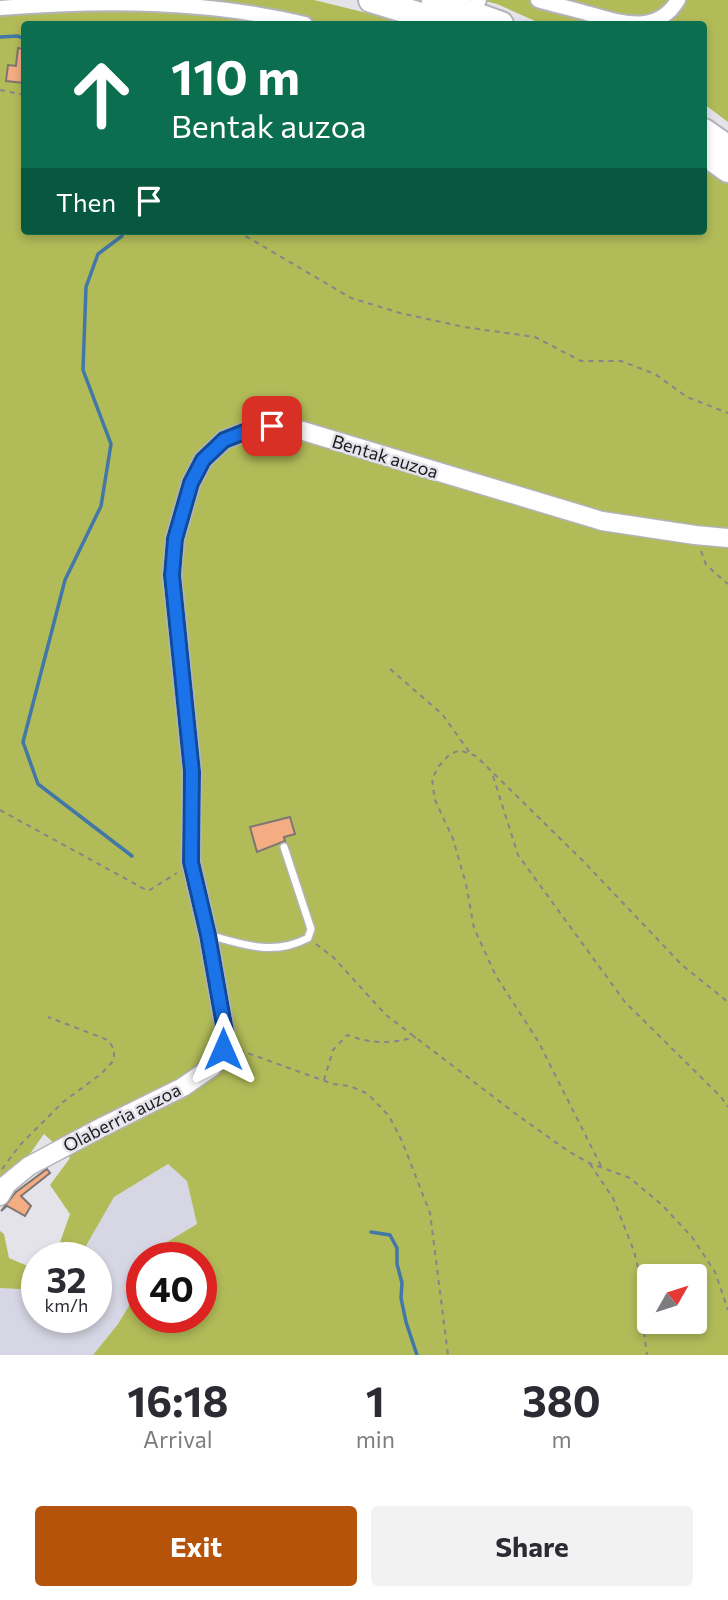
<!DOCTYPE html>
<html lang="en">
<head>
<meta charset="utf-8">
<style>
	:root { --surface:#fff; --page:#f2f2f3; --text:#2b2b33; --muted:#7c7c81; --accent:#b45309 }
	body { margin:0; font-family:Commissioner,sans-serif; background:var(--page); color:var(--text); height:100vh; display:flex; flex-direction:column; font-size:26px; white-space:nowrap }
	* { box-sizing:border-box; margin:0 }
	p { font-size:23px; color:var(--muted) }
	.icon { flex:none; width:38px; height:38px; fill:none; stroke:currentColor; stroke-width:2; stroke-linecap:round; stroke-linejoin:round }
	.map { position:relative; height:1355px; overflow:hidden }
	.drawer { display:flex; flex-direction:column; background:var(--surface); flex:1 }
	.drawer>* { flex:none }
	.guide { position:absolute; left:21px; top:21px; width:686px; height:214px; border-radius:7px; box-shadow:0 4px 10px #0003; background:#0b6e4f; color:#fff; overflow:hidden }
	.needle { width:46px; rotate:51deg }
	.tools { position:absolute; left:637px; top:1264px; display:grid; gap:14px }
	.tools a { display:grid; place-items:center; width:70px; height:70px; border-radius:7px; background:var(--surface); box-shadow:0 4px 10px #0003; font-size:35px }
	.speed { position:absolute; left:21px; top:1242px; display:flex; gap:14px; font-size:35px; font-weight:700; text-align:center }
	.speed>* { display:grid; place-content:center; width:91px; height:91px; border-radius:50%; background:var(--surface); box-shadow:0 4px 10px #0003; line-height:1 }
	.speed small { font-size:18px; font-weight:400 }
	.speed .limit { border:10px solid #d22; background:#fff; color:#111 }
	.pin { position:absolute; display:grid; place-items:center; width:60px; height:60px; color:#fff; margin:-30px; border-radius:14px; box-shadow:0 4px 10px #0006 }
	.me { position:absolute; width:77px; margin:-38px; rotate:0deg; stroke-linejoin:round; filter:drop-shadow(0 0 5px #0008) }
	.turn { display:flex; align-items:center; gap:24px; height:147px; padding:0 35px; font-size:32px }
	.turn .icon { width:91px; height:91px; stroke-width:2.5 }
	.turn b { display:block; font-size:49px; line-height:60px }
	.then { display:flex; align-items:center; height:66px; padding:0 35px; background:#0003; gap:14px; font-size:26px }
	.eta { display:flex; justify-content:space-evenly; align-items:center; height:119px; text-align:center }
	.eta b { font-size:42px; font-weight:700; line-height:49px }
	.primary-button { display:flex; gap:14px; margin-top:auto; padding:14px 35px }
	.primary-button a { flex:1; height:80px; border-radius:7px; background:var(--accent); color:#fff; font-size:28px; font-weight:700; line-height:80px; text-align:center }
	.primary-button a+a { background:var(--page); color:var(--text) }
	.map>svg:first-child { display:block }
	.built { fill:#d6d6e4 }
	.green { fill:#b1bb58; fill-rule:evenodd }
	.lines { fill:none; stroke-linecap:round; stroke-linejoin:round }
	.stream { stroke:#4277a8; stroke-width:3.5 }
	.building { fill:#f4ac83; stroke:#7d7673; stroke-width:2 }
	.service-casing { stroke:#b3b3ba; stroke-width:10 }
	.minor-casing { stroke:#b3b3ba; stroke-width:18 }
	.tertiary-casing { stroke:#b3b3ba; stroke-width:21 }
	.motorway-casing { stroke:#b3b3ba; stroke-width:28 }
	.path { stroke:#86858a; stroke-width:2; stroke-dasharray:5 5; stroke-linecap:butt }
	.service { stroke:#fff; stroke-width:7 }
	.minor { stroke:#fff; stroke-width:14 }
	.tertiary { stroke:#fff; stroke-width:18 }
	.motorway { stroke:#fff; stroke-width:24 }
	.route-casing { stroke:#114b97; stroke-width:18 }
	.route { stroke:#1a73e8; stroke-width:12 }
	.labels { text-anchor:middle; stroke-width:5; stroke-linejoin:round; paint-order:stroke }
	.street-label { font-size:18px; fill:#1c1b1e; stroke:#e4e3ea }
</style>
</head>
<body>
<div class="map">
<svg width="728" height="1355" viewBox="0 0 728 1355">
	<rect width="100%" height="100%" fill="#e4e3ea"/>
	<path class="built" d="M168 1164 187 1181 197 1224 167 1242 157 1258H142V1284L118 1324 93 1355H0V1288L37 1290V1318H96V1258H79L114 1197Z"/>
	<path class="green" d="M0 0H314L412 24H24V231H704V161L728 177V1355H93L118 1324 142 1284V1318H201V1258H157L167 1242 197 1224 187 1181 168 1164 114 1197 79 1258H48L58 1248 70 1214 50 1185 70 1158 44 1134 0 1196ZM649 1276H695V1321H649Z
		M481 0H728V122L704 104V24H542L497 4Z
		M0 1231 4 1234 9 1258 37 1270V1290L0 1288Z"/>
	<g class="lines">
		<path class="stream" d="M0 37 18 36 24 39
			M122 236 98 254 86 287 83 370 111 444 101 506 65 580 23 742 38 784 132 856
			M371 1232 390 1235 397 1248V1264L402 1283 401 1298 406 1322 417 1355"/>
	</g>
	<path class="building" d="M18 48 24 49V83L6 81 8 65 16 66Z
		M290 817 295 834 284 837 285 841 257 852 250 827Z
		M47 1169 50 1173 21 1196 31 1206 25 1216 7 1206 1 1211 16 1192Z"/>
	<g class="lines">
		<defs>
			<path id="service" d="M209 935C244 945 274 956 308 938L311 929 284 847"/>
			<path id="minor" d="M538 0C555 5 573 9 590 14 622 23 657 35 678 0
				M478 1 479 0
				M0 8C101 0 206 0 305 24"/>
			<path id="tertiary" d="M0 1196 7 1184 29 1166 104 1126 183 1087 212 1067 223 1049 225 1031 208 935 191 862 192 772 172 575 175 539 191 483 203 460 224 440 252 429 272 426 303 431 602 521 695 535 728 538"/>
			<path id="motorway" d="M371 0 450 24
				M434 0 501 24
				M704 131 728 148
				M704 153 728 170"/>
		</defs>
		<use href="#service" class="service-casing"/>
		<use href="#minor" class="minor-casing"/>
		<use href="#tertiary" class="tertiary-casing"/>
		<use href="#motorway" class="motorway-casing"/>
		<path class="path" d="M0 90 24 95
			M151 231H169
			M237 231 351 298 400 313 464 327 535 337 581 361H621L655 374 687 397 728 413
			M701 551 706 565 728 584
			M390 669 442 714 470 753
			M493 776 518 855 625 1002 721 1097 728 1107
			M0 810 148 891 177 873
			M316 944 333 957 386 1015 520 1117 568 1151 589 1163 630 1178 662 1205 692 1237 715 1272 728 1310
			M239 1050 333 1084 350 1086 368 1094 389 1116 402 1141 430 1213 448 1355
			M324 1080 333 1050 347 1035C372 1044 390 1044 416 1037
			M590 1164 613 1198 634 1251 641 1280 642 1317 647 1355
			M601 1166 538 1041 496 976 474 928 466 884 453 839 435 800 432 779 439 766 448 756 459 750 476 756 584 862 682 965 728 1002
			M2 1169 20 1145 63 1102 101 1074 114 1060V1049L108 1040 48 1017"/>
		<use href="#service" class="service"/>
		<use href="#minor" class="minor"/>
		<use href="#tertiary" class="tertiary"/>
		<use href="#motorway" class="motorway"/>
	</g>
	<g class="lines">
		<defs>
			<path id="route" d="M223 1049 225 1031 208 935 191 862 192 772 172 575 175 539 191 483 203 460 224 440 252 429 272 426"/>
		</defs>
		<use href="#route" class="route-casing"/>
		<use href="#route" class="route"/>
	</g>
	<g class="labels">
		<g class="street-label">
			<text transform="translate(385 457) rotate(17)" y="6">Bentak auzoa</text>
			<text transform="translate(122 1118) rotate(-27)" y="6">Olaberria auzoa</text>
		</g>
	</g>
</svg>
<div class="tools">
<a><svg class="needle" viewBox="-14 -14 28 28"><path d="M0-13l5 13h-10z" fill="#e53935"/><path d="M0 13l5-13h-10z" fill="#7c7c81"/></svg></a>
</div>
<div class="speed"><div>32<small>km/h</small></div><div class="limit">40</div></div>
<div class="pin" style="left:272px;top:426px;background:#d93025"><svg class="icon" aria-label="arrive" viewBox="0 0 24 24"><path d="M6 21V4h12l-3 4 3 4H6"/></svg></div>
<svg class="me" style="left:223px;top:1049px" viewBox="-20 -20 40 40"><path d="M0-17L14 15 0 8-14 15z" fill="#1a73e8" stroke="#fff" stroke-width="4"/></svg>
<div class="guide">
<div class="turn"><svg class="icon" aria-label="ahead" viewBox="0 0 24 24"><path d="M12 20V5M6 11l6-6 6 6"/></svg><div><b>110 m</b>Bentak auzoa</div></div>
<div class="then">Then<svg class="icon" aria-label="arrive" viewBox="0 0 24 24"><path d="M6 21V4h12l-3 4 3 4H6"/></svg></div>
</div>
</div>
<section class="drawer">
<div class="eta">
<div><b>16:18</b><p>Arrival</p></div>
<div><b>1</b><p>min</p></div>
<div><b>380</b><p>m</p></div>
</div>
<div class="primary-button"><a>Exit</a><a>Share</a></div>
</section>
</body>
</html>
